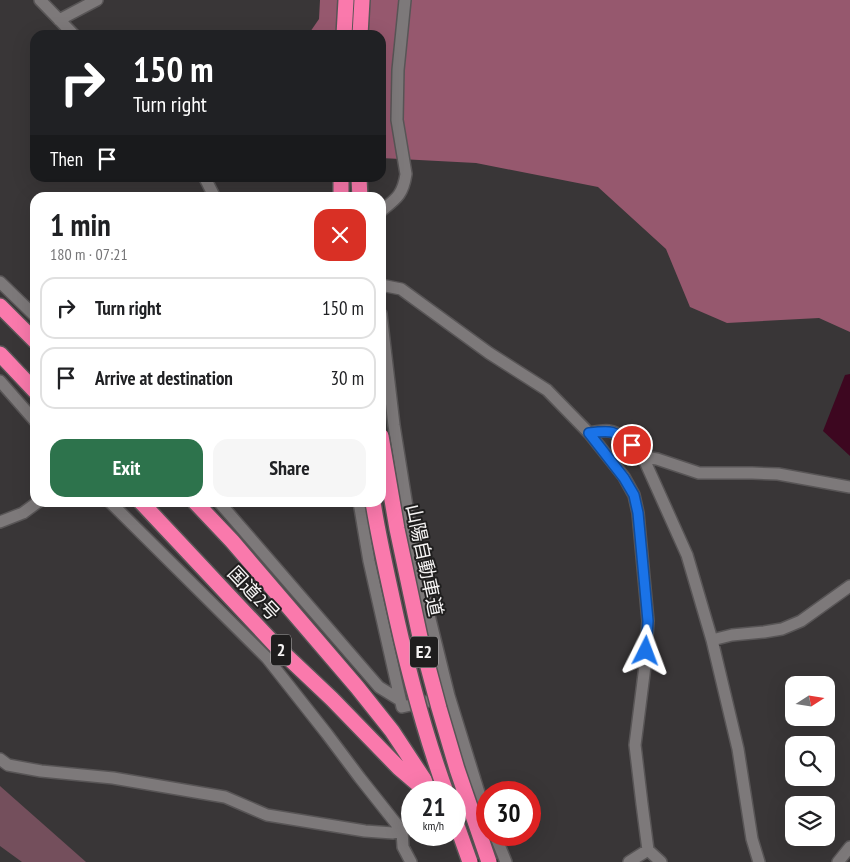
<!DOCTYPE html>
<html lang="en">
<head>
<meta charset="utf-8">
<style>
	:root { --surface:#fff; --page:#f6f6f6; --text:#202124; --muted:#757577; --line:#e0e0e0; --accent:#2d734c }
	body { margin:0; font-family:"PT Sans Narrow","Noto Sans JP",sans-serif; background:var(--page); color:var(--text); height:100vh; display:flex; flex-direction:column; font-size:19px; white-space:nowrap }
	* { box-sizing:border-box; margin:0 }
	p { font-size:16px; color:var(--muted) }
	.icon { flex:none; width:28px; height:28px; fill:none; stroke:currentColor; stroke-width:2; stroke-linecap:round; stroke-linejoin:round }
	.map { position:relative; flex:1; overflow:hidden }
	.drawer { position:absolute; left:30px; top:192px; width:356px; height:315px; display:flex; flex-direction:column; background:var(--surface); border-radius:15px; box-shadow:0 5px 20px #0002 }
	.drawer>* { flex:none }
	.banner { position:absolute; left:30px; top:30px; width:356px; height:152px; border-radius:15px; box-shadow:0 5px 20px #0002; background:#202124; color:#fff; overflow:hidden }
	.needle { width:32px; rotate:78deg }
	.controls { position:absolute; left:785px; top:676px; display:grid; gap:10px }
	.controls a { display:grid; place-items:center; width:50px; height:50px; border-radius:10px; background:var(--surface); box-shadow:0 5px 20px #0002; font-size:25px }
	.speed { position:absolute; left:401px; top:781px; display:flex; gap:10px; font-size:25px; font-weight:700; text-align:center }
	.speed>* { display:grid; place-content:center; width:65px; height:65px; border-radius:50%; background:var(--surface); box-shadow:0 5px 20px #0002; line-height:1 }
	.speed small { font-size:12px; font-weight:400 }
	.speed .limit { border:8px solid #d22; background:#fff; color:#111 }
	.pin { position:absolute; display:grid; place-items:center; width:42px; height:42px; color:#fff; margin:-21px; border:2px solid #fff; border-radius:50%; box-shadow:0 1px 5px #0007 }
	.me { position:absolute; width:55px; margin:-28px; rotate:3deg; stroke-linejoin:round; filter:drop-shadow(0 0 4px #0008) }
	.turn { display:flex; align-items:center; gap:18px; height:105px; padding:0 20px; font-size:22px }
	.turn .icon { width:65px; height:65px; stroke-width:2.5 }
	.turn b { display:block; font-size:35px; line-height:42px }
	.then { display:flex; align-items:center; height:48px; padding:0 20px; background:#0003; gap:10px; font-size:19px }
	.round { display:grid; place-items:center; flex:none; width:52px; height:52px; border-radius:15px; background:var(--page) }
	.headline { display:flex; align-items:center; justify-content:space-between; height:85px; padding:0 20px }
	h1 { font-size:30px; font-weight:800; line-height:38px }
	.button { display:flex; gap:10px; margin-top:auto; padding:10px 20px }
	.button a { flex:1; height:58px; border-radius:15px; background:var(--accent); color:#fff; font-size:20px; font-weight:800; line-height:58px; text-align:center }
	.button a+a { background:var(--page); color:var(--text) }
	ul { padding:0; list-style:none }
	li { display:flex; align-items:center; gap:15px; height:62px; margin:0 10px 8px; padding:0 10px; border:2px solid var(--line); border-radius:15px }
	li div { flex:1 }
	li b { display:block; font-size:19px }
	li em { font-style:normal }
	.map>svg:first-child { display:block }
	.green { fill:#744f5c }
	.forest { fill:#96586e }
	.water { fill:#3d0720 }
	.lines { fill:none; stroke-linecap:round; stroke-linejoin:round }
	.minor-casing { stroke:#585556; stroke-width:14 }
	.highway-casing { stroke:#585556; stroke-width:18 }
	.minor { stroke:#7d797a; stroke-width:11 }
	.highway { stroke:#fa79ac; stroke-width:15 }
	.highway-bridge-casing { stroke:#585556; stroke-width:18; stroke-linecap:butt }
	.highway-bridge { stroke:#fa79ac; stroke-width:15 }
	.route-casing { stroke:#114b97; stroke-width:12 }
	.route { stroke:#1a73e8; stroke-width:9 }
	.labels { text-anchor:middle; stroke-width:4; stroke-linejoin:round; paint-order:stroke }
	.shield { fill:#1f1e1e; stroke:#b6b4b4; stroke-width:1 }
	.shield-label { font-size:18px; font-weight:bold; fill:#f6f4f4 }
	.street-label { font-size:19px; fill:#f6f4f4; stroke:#1f1e1e }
</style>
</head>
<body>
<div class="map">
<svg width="850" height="862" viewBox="0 0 850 862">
	<rect width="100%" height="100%" fill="#393637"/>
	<path class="green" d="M0 786 86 862H22L0 846Z"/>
	<path class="forest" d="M320 0H850V332L819 318 727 323 690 307 666 249 598 187 476 163 381 158V35H308L319 19Z"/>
	<path class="water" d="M850 374V456L823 431 845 375Z"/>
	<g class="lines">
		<defs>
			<path id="minor" d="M40 0 74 35
				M59 20 97 0
				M205 178 215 198
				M381 211C396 199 403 195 406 174L397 120 398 70 405 0
				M0 282 35 316
				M381 285 401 289 489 353 547 390 589 433 624 477 634 495 638 513 648 621 645 666 635 745 642 804 648 850 661 862
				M381 314 394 425 408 513 426 603 449 696 479 793 488 816
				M0 381 35 421
				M589 433C595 432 603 430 609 431 623 433 634 447 643 457L687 555 712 640 738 749 752 839 759 862
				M643 457 657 459 699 473H752L778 474 850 487
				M110 502 267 658 327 734 360 778 402 831 403 847 411 862
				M219 502 379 687 400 700
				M359 502 369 561 402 707 443 698
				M0 522 23 513 38 502
				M712 640 732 635 764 632 782 629 801 621 850 586
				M0 759 8 765 41 771 113 778 225 797 267 815 365 831 393 833 402 831 412 824
				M495 835 506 862
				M629 862 648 850
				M838 862 850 847"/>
			<path id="highway" d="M344 35 346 0
				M360 35 362 0
				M341 178V198
				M359 178 360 198
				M0 306 35 341
				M0 354 35 391
				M141 502 277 647 332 699 399 768 427 792
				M195 502 232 541 357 687 392 731 429 787"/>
		</defs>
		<use href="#minor" class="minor-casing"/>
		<use href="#highway" class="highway-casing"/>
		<use href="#minor" class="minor"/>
		<use href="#highway" class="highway"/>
		<defs>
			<path id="highway-bridge" d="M381 436 397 529 420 637 439 708 457 769 489 862
				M373 502C378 534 385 565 392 597 406 663 423 729 446 792
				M455 820 470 862"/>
		</defs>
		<use href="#highway-bridge" class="highway-bridge-casing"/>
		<use href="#highway-bridge" class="highway-bridge"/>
	</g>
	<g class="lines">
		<defs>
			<path id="route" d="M632 445C614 430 611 430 589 433L624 478 634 495 638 513 648 621 646 651"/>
		</defs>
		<use href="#route" class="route-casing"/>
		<use href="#route" class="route"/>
	</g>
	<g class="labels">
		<g class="shield">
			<rect x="271" y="634.5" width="20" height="31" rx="4"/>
			<rect x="410" y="636.5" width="28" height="31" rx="4"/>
		</g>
		<g class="shield-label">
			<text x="281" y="656">2</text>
			<text x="424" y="658">E2</text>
		</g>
		<g class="street-label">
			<text transform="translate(425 560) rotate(78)" y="7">山陽自動車道</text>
			<text transform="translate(254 593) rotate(47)" y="7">国道2号</text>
		</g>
	</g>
</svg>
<div class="controls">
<a><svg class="needle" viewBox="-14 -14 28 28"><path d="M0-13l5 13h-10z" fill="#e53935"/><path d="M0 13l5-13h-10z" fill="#757577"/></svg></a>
<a><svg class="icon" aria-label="search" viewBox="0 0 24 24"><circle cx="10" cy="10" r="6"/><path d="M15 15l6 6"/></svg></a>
<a><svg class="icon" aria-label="layers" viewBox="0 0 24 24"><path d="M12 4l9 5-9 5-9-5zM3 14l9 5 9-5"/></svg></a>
</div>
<div class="speed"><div>21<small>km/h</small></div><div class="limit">30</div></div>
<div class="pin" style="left:632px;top:445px;background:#d93025"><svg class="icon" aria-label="arrive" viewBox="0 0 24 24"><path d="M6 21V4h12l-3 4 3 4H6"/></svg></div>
<svg class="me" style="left:646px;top:651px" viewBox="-20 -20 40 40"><path d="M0-17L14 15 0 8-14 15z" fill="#1a73e8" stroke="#fff" stroke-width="4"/></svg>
<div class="banner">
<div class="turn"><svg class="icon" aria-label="right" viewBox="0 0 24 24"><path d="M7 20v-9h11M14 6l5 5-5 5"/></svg><div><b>150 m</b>Turn right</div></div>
<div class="then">Then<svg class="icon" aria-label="arrive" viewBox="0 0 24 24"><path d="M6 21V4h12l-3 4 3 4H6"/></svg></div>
</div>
<section class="drawer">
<div class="headline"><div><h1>1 min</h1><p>180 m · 07:21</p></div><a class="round" style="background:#d93025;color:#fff"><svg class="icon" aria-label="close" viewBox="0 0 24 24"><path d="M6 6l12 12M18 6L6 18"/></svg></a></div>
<ul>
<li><svg class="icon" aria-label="right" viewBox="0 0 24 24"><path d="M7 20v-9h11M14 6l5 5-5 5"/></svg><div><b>Turn right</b></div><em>150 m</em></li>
<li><svg class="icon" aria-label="arrive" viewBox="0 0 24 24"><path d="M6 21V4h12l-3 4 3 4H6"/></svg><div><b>Arrive at destination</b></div><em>30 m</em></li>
</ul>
<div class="button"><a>Exit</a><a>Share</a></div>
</section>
</div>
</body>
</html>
